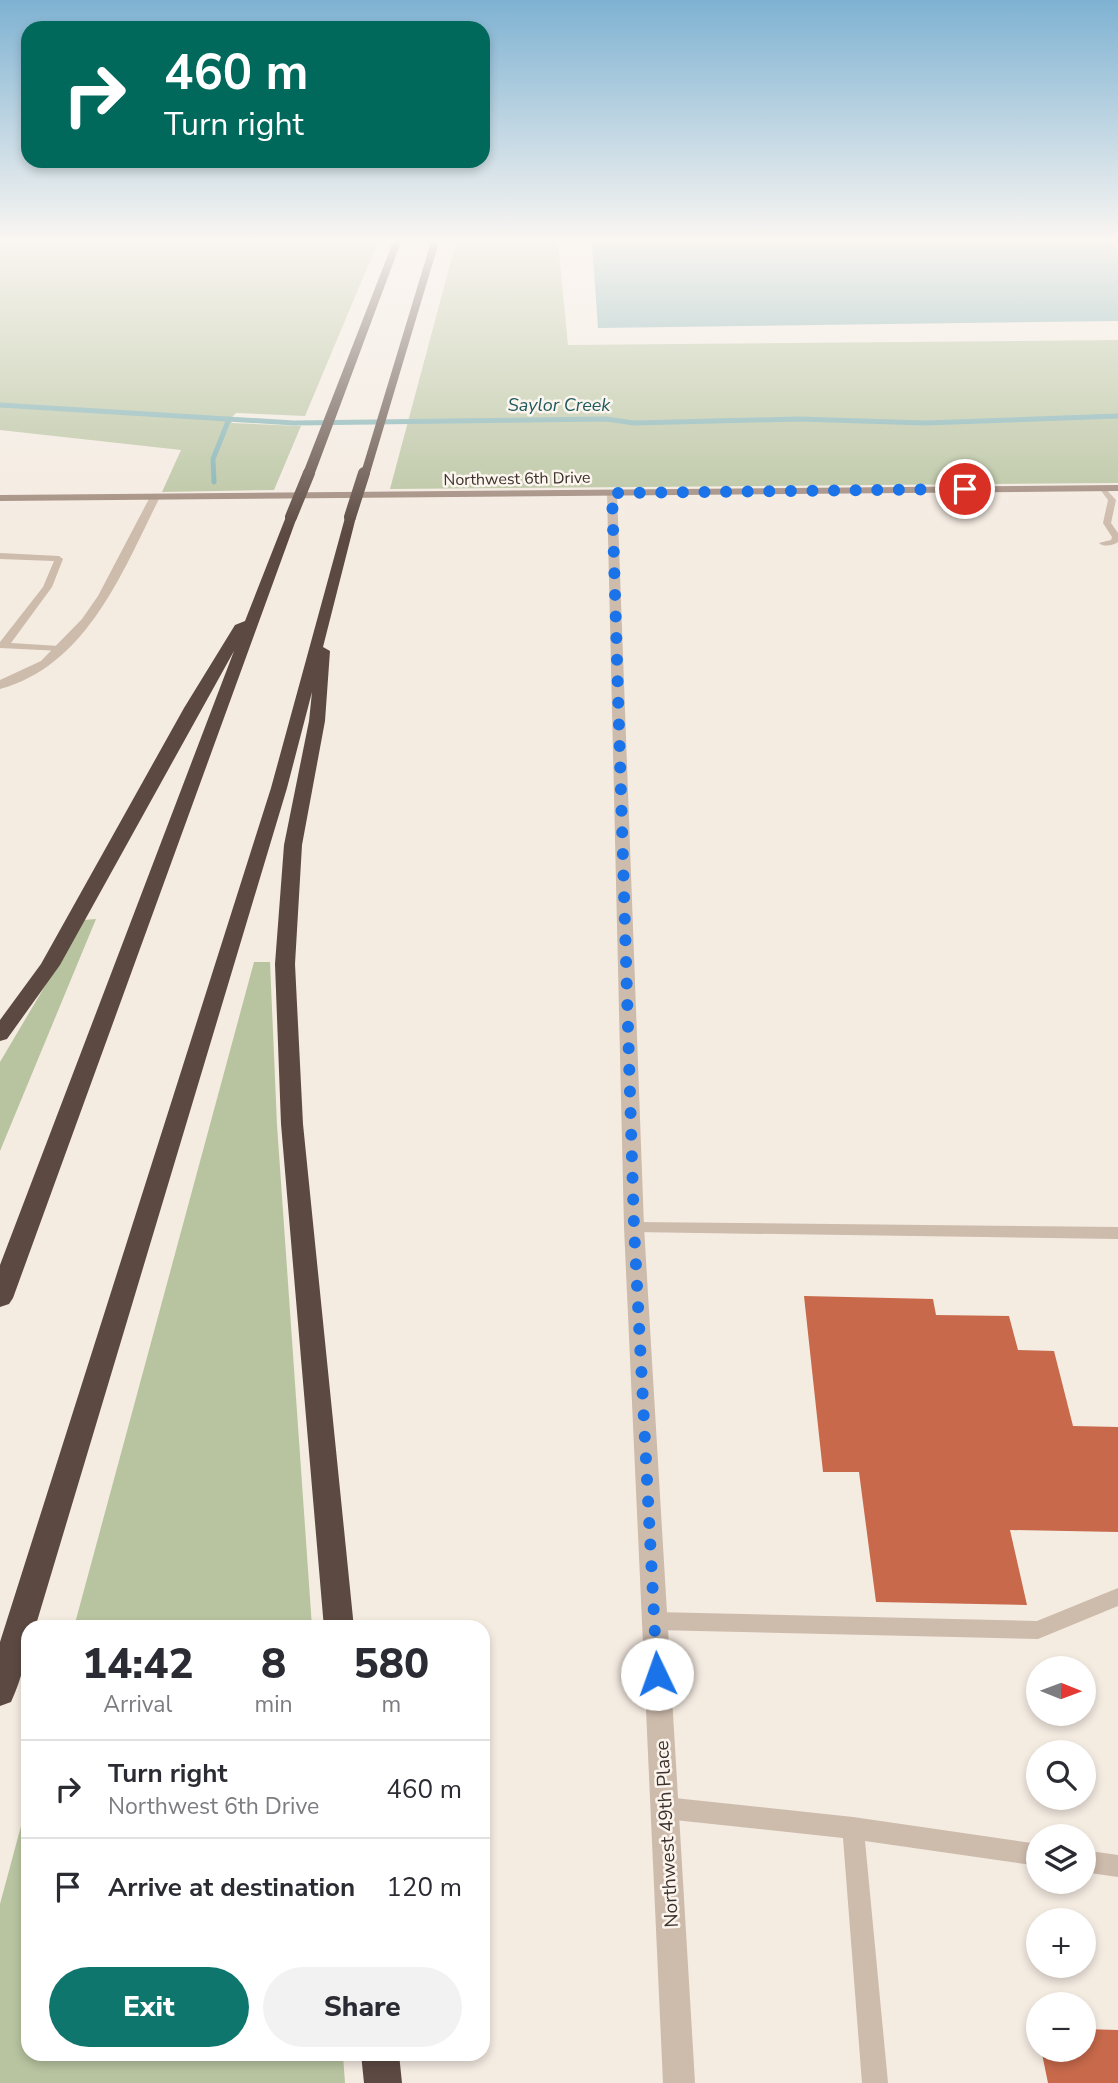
<!DOCTYPE html>
<html lang="en">
<head>
<meta charset="utf-8">
<style>
	:root { --surface:#fff; --page:#f2f2f3; --text:#2b2b33; --muted:#7c7c81; --line:#e1e1e2; --accent:#0f766e }
	body { margin:0; font-family:"Nunito Sans",sans-serif; background:var(--page); color:var(--text); height:100vh; display:flex; flex-direction:column; font-size:26px; white-space:nowrap }
	* { box-sizing:border-box; margin:0 }
	p { font-size:23px; color:var(--muted) }
	.icon { flex:none; width:38px; height:38px; fill:none; stroke:currentColor; stroke-width:2; stroke-linecap:round; stroke-linejoin:round }
	.map { position:relative; flex:1; overflow:hidden }
	.drawer { position:absolute; left:21px; top:1620px; width:469px; height:441px; display:flex; flex-direction:column; background:var(--surface); border-radius:21px; box-shadow:0 4px 10px #0003 }
	.drawer>* { flex:none }
	.banner { position:absolute; left:21px; top:21px; width:469px; height:147px; border-radius:21px; box-shadow:0 4px 10px #0003; background:#00695c; color:#fff; overflow:hidden }
	.needle { width:46px; rotate:91deg }
	.tools { position:absolute; left:1026px; top:1656px; display:grid; gap:14px }
	.tools a { display:grid; place-items:center; width:70px; height:70px; border-radius:50%; background:var(--surface); box-shadow:0 4px 10px #0003; font-size:35px }
	.pin { position:absolute; display:grid; place-items:center; width:60px; height:60px; color:#fff; margin:-30px; border:4px solid #fff; border-radius:50%; box-shadow:0 2px 7px #0007 }
	.me { position:absolute; width:77px; margin:-38px; rotate:357deg; stroke-linejoin:round; filter:drop-shadow(0 0 5px #0008) }
	.turn { display:flex; align-items:center; gap:24px; height:147px; padding:0 28px; font-size:32px }
	.turn .icon { width:91px; height:91px; stroke-width:2.5 }
	.turn b { display:block; font-size:49px; line-height:60px }
	.eta { display:flex; justify-content:space-evenly; align-items:center; height:119px; text-align:center }
	.eta b { font-size:42px; font-weight:800; line-height:49px }
	.button { display:flex; gap:14px; margin-top:auto; padding:14px 28px }
	.button a { flex:1; height:80px; border-radius:42px; background:var(--accent); color:#fff; font-size:28px; font-weight:800; line-height:80px; text-align:center }
	.button a+a { background:var(--page); color:var(--text) }
	ul { padding:0; list-style:none }
	li { display:flex; align-items:center; gap:21px; height:98px; padding:0 28px; border-top:2px solid var(--line) }
	li div { flex:1 }
	li b { display:block; font-size:26px }
	li em { font-style:normal }
	.map>svg:first-child { display:block }
	.green { fill:#b8c4a0 }
	.water { fill:#7fb0b2 }
	.lines { fill:none; stroke-linecap:round; stroke-linejoin:round }
	.stream { stroke:#7fb0b2; stroke-width:5 }
	.building { fill:#c8694b }
	.service { fill:#cdbbac; fill-rule:evenodd }
	.minor { fill:#cdbbac; fill-rule:evenodd }
	.secondary { fill:#a18a7d; fill-rule:evenodd }
	.motorway { fill:#5c4a42; fill-rule:evenodd }
	.motorway-bridge { stroke:#5c4a42; stroke-width:12 }
	.route { stroke:#1a73e8; stroke-width:12; stroke-dasharray:0 21.6 }
	.labels { text-anchor:middle; stroke-width:5; stroke-linejoin:round; paint-order:stroke }
	.far-street-label { font-size:16px; fill:#3b302b; stroke:#fbf5ee }
	.far-water-label { font-size:18px; font-style:italic; fill:#1f5a5e; stroke:#fbf5ee }
	.street-label { font-size:19px; fill:#3b302b; stroke:#fbf5ee }
</style>
</head>
<body>
<div class="map">
<svg width="1118" height="2083" viewBox="0 0 1118 2083">
	<rect width="100%" height="100%" fill="#f4ebe1"/>
	<path class="green" d="M0 242H378L305 416 236 413 230 419 232 423 301 426 274 490 162 492 181 450 0 430Z
		M456 242H558L568 345 1118 340V483L390 489Z
		M96 919 0 1151V1062L84 920Z
		M254 962H270L277 1125 312 1627H74Z
		M28 1800V2054L343 2055 345 2083H0V1904Z"/>
	<path class="water" d="M592 242H1118V321L598 328Z"/>
	<g class="lines">
		<path class="stream" d="M0 405 294 423 606 419 634 423 799 419 925 423 1118 416
			M214 482 213 459 229 419"/>
	</g>
	<path class="building" d="M804 1296 933 1299 936 1315 1009 1316 1018 1350 1054 1351 1073 1426 1118 1427V1532L1010 1530 1027 1605 876 1602 859 1472H823Z
		M1083 2029 1118 2030V2083H1048L1041 2049H1083Z"/>
	<g class="lines">
		<path class="service" d="M1103 486 1116 500 1111 523 1118 533V542C1113 546 1103 547 1099 543L1111 540 1112 537 1103 523 1108 500 1099 488Z
			M0 553 59 556 63 559 52 587 11 643 59 646 62 647V651L0 648V642L43 587 54 561 0 559Z
			M634 1222 1118 1227V1239L634 1232 628 1231 626 1227 628 1223Z
			M1118 1588V1606L1038 1639 655 1630 648 1627 645 1621 648 1615 655 1612 1037 1621Z
			M665 1797 853 1817 1038 1844V1866L865 1841 888 2083H862L843 1838 665 1819 657 1815 654 1808 657 1801Z
			M1083 1850 1118 1855V1877L1083 1872Z"/>
		<path class="minor" d="M612 490 617 493 644 1227 695 2083H663L624 1227 607 493Z
			M151 495 160 497C123 570 88 665 0 689V680L41 661 82 619 98 596Z"/>
		<path class="secondary" d="M1118 485V491L0 501V495Z"/>
		<path class="motorway" d="M393 242H401L315 473 305 476 303 473Z
			M431 242H439L370 473 360 476Z
			M287 514 297 517 13 1298 9 1304 0 1307V1265L234 651 60 965 7 1039 0 1041V1020L41 964 184 708 235 625 245 621Z
			M346 514 356 517 323 647 330 651 325 721 302 845 295 964 303 1124 354 1628H324L281 1124 275 964 284 845 309 721 312 692 287 788 35 1628H28C28 1654 22 1678 11 1702L0 1706V1642L271 788Z
			M361 2054H399L402 2083H364Z"/>
		<path class="motorway-bridge" d="M291 517 309 473
			M350 517 364 473"/>
	</g>
	<linearGradient id="sky" x2="0" y2="1"><stop stop-color="#7eb2d2"/><stop offset="0.45" stop-color="#faf6f2"/><stop offset="1" stop-color="#faf6f2" stop-opacity="0"/></linearGradient>
	<rect width="1118" height="533" fill="url(#sky)"/>
	<g class="lines">
		<path class="route" d="M657 1674 634 1227 612 493 965 489"/>
	</g>
	<g class="labels">
		<g class="far-street-label">
			<text transform="translate(517 478) rotate(-1)" y="6">Northwest 6th Drive</text>
		</g>
		<g class="far-water-label">
			<text x="559" y="411">Saylor Creek</text>
		</g>
		<g class="street-label">
			<text transform="translate(666 1834) rotate(-93)" y="7">Northwest 49th Place</text>
		</g>
	</g>
</svg>
<div class="tools">
<a><svg class="needle" viewBox="-14 -14 28 28"><path d="M0-13l5 13h-10z" fill="#e53935"/><path d="M0 13l5-13h-10z" fill="#7c7c81"/></svg></a>
<a><svg class="icon" aria-label="search" viewBox="0 0 24 24"><circle cx="10" cy="10" r="6"/><path d="M15 15l6 6"/></svg></a>
<a><svg class="icon" aria-label="layers" viewBox="0 0 24 24"><path d="M12 4l9 5-9 5-9-5zM3 14l9 5 9-5"/></svg></a>
<a>+</a>
<a>−</a>
</div>
<div class="pin" style="left:965px;top:489px;background:#d93025"><svg class="icon" aria-label="arrive" viewBox="0 0 24 24"><path d="M6 21V4h12l-3 4 3 4H6"/></svg></div>
<svg class="me" style="left:657px;top:1674px" viewBox="-20 -20 40 40"><circle r="19" fill="#fff"/><path d="M0-13L10 11 0 6-10 11z" fill="#1a73e8"/></svg>
<div class="banner">
<div class="turn"><svg class="icon" aria-label="right" viewBox="0 0 24 24"><path d="M7 20v-9h11M14 6l5 5-5 5"/></svg><div><b>460 m</b>Turn right</div></div>
</div>
<section class="drawer">
<div class="eta">
<div><b>14:42</b><p>Arrival</p></div>
<div><b>8</b><p>min</p></div>
<div><b>580</b><p>m</p></div>
</div>
<ul>
<li><svg class="icon" aria-label="right" viewBox="0 0 24 24"><path d="M7 20v-9h11M14 6l5 5-5 5"/></svg><div><b>Turn right</b><p>Northwest 6th Drive</p></div><em>460 m</em></li>
<li><svg class="icon" aria-label="arrive" viewBox="0 0 24 24"><path d="M6 21V4h12l-3 4 3 4H6"/></svg><div><b>Arrive at destination</b></div><em>120 m</em></li>
</ul>
<div class="button"><a>Exit</a><a>Share</a></div>
</section>
</div>
</body>
</html>
